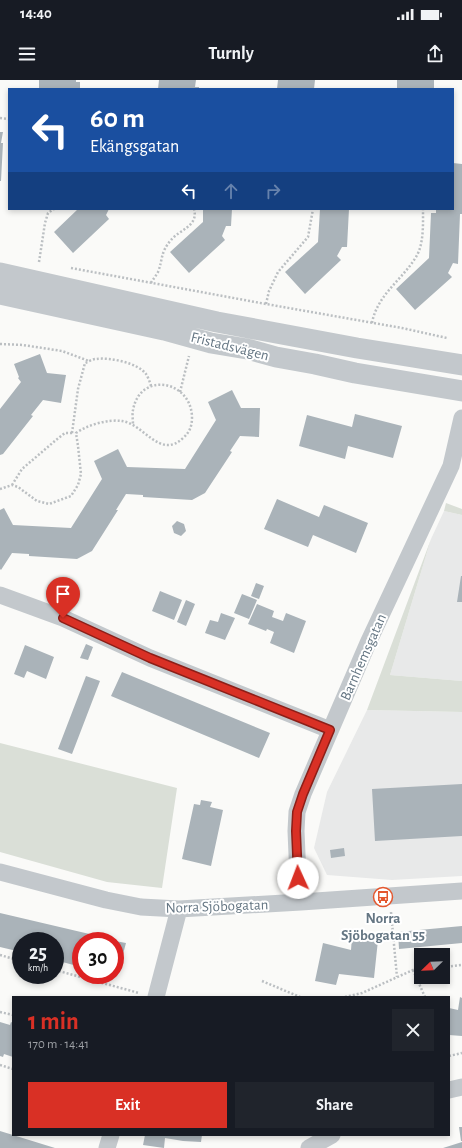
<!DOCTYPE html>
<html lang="en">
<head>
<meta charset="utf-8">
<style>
	:root { --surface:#171b24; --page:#20242c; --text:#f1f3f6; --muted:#9ea1a6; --accent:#d93025 }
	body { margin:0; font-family:"Alegreya Sans",sans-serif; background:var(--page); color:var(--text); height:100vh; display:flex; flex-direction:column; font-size:15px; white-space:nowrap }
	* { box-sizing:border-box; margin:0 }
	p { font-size:13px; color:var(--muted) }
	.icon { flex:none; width:22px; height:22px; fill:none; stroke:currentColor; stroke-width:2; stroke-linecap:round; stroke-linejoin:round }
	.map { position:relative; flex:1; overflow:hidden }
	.panel { position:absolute; left:12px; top:916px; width:438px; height:140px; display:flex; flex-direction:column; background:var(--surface); border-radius:0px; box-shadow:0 2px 6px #0003 }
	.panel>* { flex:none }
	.banner { position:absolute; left:8px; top:8px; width:446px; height:122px; border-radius:0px; box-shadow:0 2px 6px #0003; background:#1a4fa0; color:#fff; overflow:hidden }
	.needle { width:26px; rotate:247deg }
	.tools { position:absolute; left:414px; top:868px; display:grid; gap:8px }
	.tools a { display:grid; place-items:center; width:36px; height:36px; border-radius:0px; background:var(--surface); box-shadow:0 2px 6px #0003; font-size:20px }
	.speed { position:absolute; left:12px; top:852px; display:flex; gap:8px; font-size:20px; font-weight:700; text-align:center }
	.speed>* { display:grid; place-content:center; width:52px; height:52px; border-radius:50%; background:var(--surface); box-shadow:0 2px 6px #0003; line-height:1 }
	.speed small { font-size:10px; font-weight:400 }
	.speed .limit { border:6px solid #d22; background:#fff; color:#111 }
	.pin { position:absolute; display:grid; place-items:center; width:34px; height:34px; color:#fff; margin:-41px -17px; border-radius:50% 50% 50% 0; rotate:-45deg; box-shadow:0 0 4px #0007 }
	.pin .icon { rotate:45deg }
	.me { position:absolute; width:44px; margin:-22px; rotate:358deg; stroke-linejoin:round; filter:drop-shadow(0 0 3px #0008) }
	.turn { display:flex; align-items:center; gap:14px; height:84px; padding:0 16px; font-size:18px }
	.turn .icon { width:52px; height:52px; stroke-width:2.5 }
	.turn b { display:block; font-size:28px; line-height:34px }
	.lanes { display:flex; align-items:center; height:38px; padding:0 16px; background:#0003; justify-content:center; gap:20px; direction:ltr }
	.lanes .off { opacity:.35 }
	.round { display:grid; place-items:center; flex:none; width:42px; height:42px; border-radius:0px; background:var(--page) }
	.summary { display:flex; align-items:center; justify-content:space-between; height:68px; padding:0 16px }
	h1 { font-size:24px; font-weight:700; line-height:30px; color:var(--accent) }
	.action { display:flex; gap:8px; margin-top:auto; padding:8px 16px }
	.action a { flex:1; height:46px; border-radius:0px; background:var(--accent); color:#fff; font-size:16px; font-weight:700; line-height:46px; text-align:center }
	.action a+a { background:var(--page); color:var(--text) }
	.status { display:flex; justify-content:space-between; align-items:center; height:28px; padding:0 20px; background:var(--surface); direction:ltr }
	.status svg { height:11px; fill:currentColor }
	header { display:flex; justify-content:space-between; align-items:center; height:52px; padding:0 16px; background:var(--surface); font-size:18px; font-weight:700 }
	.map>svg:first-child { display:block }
	.built { fill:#e8e9e9 }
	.green { fill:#dadfd7 }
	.building { fill:#aab3b9 }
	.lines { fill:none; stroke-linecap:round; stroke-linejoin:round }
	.path { stroke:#bbbfc2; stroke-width:2.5; stroke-dasharray:2 2; stroke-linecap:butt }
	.minor { stroke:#c3c8cc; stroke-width:17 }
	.tertiary { stroke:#c3c8cc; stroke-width:21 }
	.route-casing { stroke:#8d1f18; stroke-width:10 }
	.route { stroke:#d93025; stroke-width:7 }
	.labels { text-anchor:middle; stroke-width:4; stroke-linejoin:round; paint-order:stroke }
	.street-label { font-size:15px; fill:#657683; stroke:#fff }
	.poi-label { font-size:15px; font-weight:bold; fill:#657683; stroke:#fff }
</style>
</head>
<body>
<div class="status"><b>14:40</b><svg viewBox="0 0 49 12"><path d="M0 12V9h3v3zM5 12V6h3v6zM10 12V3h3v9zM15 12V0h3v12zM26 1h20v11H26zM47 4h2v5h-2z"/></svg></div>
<header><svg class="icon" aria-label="menu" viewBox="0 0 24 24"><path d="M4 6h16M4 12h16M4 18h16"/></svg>Turnly<svg class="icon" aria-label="share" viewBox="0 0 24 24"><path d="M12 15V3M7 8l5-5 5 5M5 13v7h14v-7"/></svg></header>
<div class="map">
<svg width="462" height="1068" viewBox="0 0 462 1068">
	<rect width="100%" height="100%" fill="#fafaf8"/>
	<path class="built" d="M444 431 462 435V601L390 595 431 459Z
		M367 630 462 632V796L392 800 327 795 314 768 327 712Z"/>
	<path class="green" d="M446 423 462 429V435L444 431Z
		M431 459 390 595 462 601V632L367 630Z
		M0 663 177 708 162 808 107 802 0 772Z"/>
	<path class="building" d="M39 0H76V2H80V9H39Z
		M159 0H196L195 7H199V9H158Z
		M278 0H315L314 9H277Z
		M397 0H434V9H397Z
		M0 52H3L1 63H3L1 101H0Z
		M453 83 462 84V134H460L458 184 453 183 448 193 452 197 415 230 396 209 429 178 431 133H436V129H453Z
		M78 129H109L106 135 109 139 73 173 54 152Z
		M203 129H232L231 146H226L222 156 225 160 189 193 170 172 203 142Z
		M320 129H349L347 167H342L337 176 341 180 305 214 285 192 318 162Z
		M40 274 47 293 66 295 61 323 43 320 31 335 33 336 3 374 0 375V329L21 302 18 298 19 297 14 284Z
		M232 310 241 328H260L259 357 240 356 230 371 232 372 205 413 192 420 143 417V415L126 414 116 430H118L92 471 77 479 29 476V474L12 473 1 490 0 489V430L4 428 13 445 71 448 102 399 94 381 118 369 127 387 185 389 216 340 208 322Z
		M355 334 402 346 393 378 348 366 345 379 299 366 307 335 352 347Z
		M277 419 319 437 324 425 368 443 356 473 313 455 308 467 264 449Z
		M177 441 184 444 186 451 181 456 174 453 172 446Z
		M461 496H462V522H457Z
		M256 503 264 506 259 519 251 516Z
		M160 511 182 520 174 540 152 531Z
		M242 514 257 520 249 539 234 533Z
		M186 520 195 524 186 546 177 542Z
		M257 524 274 531 272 537 283 541 286 533 306 541 294 573 270 563 274 552 267 549 266 551 248 544Z
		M221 533 235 538 225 560 205 553 210 540 218 542Z
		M86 564 93 567 88 580 80 578Z
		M25 565 54 577 46 599 27 591 24 598 14 594Z
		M122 592 270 653 259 678 111 616Z
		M86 596 100 601 72 674 58 669Z
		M462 704V756L375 761 372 709Z
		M201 720 212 722 210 727 223 730 211 786 182 779 194 724 200 725Z
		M344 768 345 776 331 778 330 770Z
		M0 833 115 860V861H81V887L55 880V861H21V872L0 867Z
		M462 846V863L399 869 398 852Z
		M352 857 378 860 374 898 339 894 336 905 315 901 323 863 351 870Z
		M115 861 126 863 117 896 115 895Z
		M460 917 462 918V956L449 955V928L458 930Z
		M0 942 10 945 11 942 13 943V977L4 974 3 977 0 976Z
		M459 1047H462V1061H461Z
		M0 1051 55 1068H0Z
		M145 1055H202L201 1062 183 1061 165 1058 164 1068 143 1065Z
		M462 1062V1068H443Z"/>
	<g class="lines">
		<path class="path" d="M0 38 9 39
			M39 182 45 143 48 133 54 129
			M71 188 266 224 402 248 447 258
			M151 203C153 199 156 196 158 192 163 179 160 173 171 160 179 150 199 146 194 129
			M266 224 269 211 278 192 308 157 313 129
			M372 243C377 215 402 200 416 177 424 164 423 144 423 129
			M0 264 23 265 62 271 89 281
			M180 312 189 276
			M72 353 78 309 85 283C88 282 92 279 96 279 110 277 138 283 146 294 148 297 150 302 151 306
			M12 405 22 389 56 360 65 353H74
			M0 409 12 405 18 407 37 421 49 424 71 416 78 405 81 394 78 366 76 353C87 345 108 339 122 341 144 344 160 380 183 358 190 352 192 346 192 337 191 300 140 291 133 330 132 334 133 340 133 345
			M391 832 397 897
			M0 875 21 881
			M443 887 462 885
			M55 890 139 913
			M413 890 425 917
			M262 901 300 917
			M345 917 362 913 413 890H421
			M0 932 13 935
			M449 976 462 973
			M0 985 13 989"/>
		<path class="minor" d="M0 515 63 538 150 578 330 650
			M0 792 106 820 141 827 179 829 301 822 462 811
			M301 822 298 798 296 751 297 732 303 714 368 563 451 386 462 338
			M156 917 179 829
			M449 1010 462 1007
			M107 1068 111 1055
			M309 1068 332 1055"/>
		<path class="tertiary" d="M0 193 217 242 357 268 462 285
			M0 214 164 250 211 263 247 269 276 277 315 284 355 293 462 311"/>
	</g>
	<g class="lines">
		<defs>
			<path id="route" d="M63 538 150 578 330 650 303 714 297 732 296 751 298 798"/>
		</defs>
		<use href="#route" class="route-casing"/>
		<use href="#route" class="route"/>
	</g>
	<defs>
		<symbol id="bus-ring" viewBox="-11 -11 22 22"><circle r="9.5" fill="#fff" stroke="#e4572e" stroke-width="1.5"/><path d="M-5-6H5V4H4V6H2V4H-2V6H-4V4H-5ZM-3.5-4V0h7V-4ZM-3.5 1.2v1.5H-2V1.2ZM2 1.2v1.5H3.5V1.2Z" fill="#e4572e"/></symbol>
	</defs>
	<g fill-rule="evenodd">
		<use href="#bus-ring" x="372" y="806" width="22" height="22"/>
	</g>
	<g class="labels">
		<g class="street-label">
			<text transform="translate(230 266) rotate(14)" y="5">Fristadsvägen</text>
			<text transform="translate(363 577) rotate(-66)" y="5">Barnhemsgatan</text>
			<text transform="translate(217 826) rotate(-2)" y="5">Norra Sjöbogatan</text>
		</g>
		<g class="poi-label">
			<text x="383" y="843">Norra<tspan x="383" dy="17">Sjöbogatan 55</tspan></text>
		</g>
	</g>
</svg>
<div class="tools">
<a><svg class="needle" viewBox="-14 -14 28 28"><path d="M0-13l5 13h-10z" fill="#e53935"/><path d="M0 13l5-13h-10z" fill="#9ea1a6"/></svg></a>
</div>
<div class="speed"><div>25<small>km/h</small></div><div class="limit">30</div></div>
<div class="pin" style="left:63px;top:538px;background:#d93025"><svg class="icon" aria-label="arrive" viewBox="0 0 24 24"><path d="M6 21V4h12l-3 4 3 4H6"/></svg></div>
<svg class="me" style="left:298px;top:798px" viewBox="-20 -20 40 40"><circle r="19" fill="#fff"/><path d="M0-13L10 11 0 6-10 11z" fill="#d93025"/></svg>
<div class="banner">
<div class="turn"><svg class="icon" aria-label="left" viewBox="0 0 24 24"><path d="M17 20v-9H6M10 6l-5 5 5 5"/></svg><div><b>60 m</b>Ekängsgatan</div></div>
<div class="lanes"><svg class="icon" aria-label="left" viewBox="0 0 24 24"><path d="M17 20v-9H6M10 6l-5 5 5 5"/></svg><svg class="icon off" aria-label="ahead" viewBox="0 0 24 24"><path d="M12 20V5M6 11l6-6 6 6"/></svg><svg class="icon off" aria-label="right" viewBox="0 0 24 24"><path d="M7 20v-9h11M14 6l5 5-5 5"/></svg></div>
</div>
<section class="panel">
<div class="summary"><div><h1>1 min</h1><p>170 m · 14:41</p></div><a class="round"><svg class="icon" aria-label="close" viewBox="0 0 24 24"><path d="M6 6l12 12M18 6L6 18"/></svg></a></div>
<div class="action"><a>Exit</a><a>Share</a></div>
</section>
</div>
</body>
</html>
